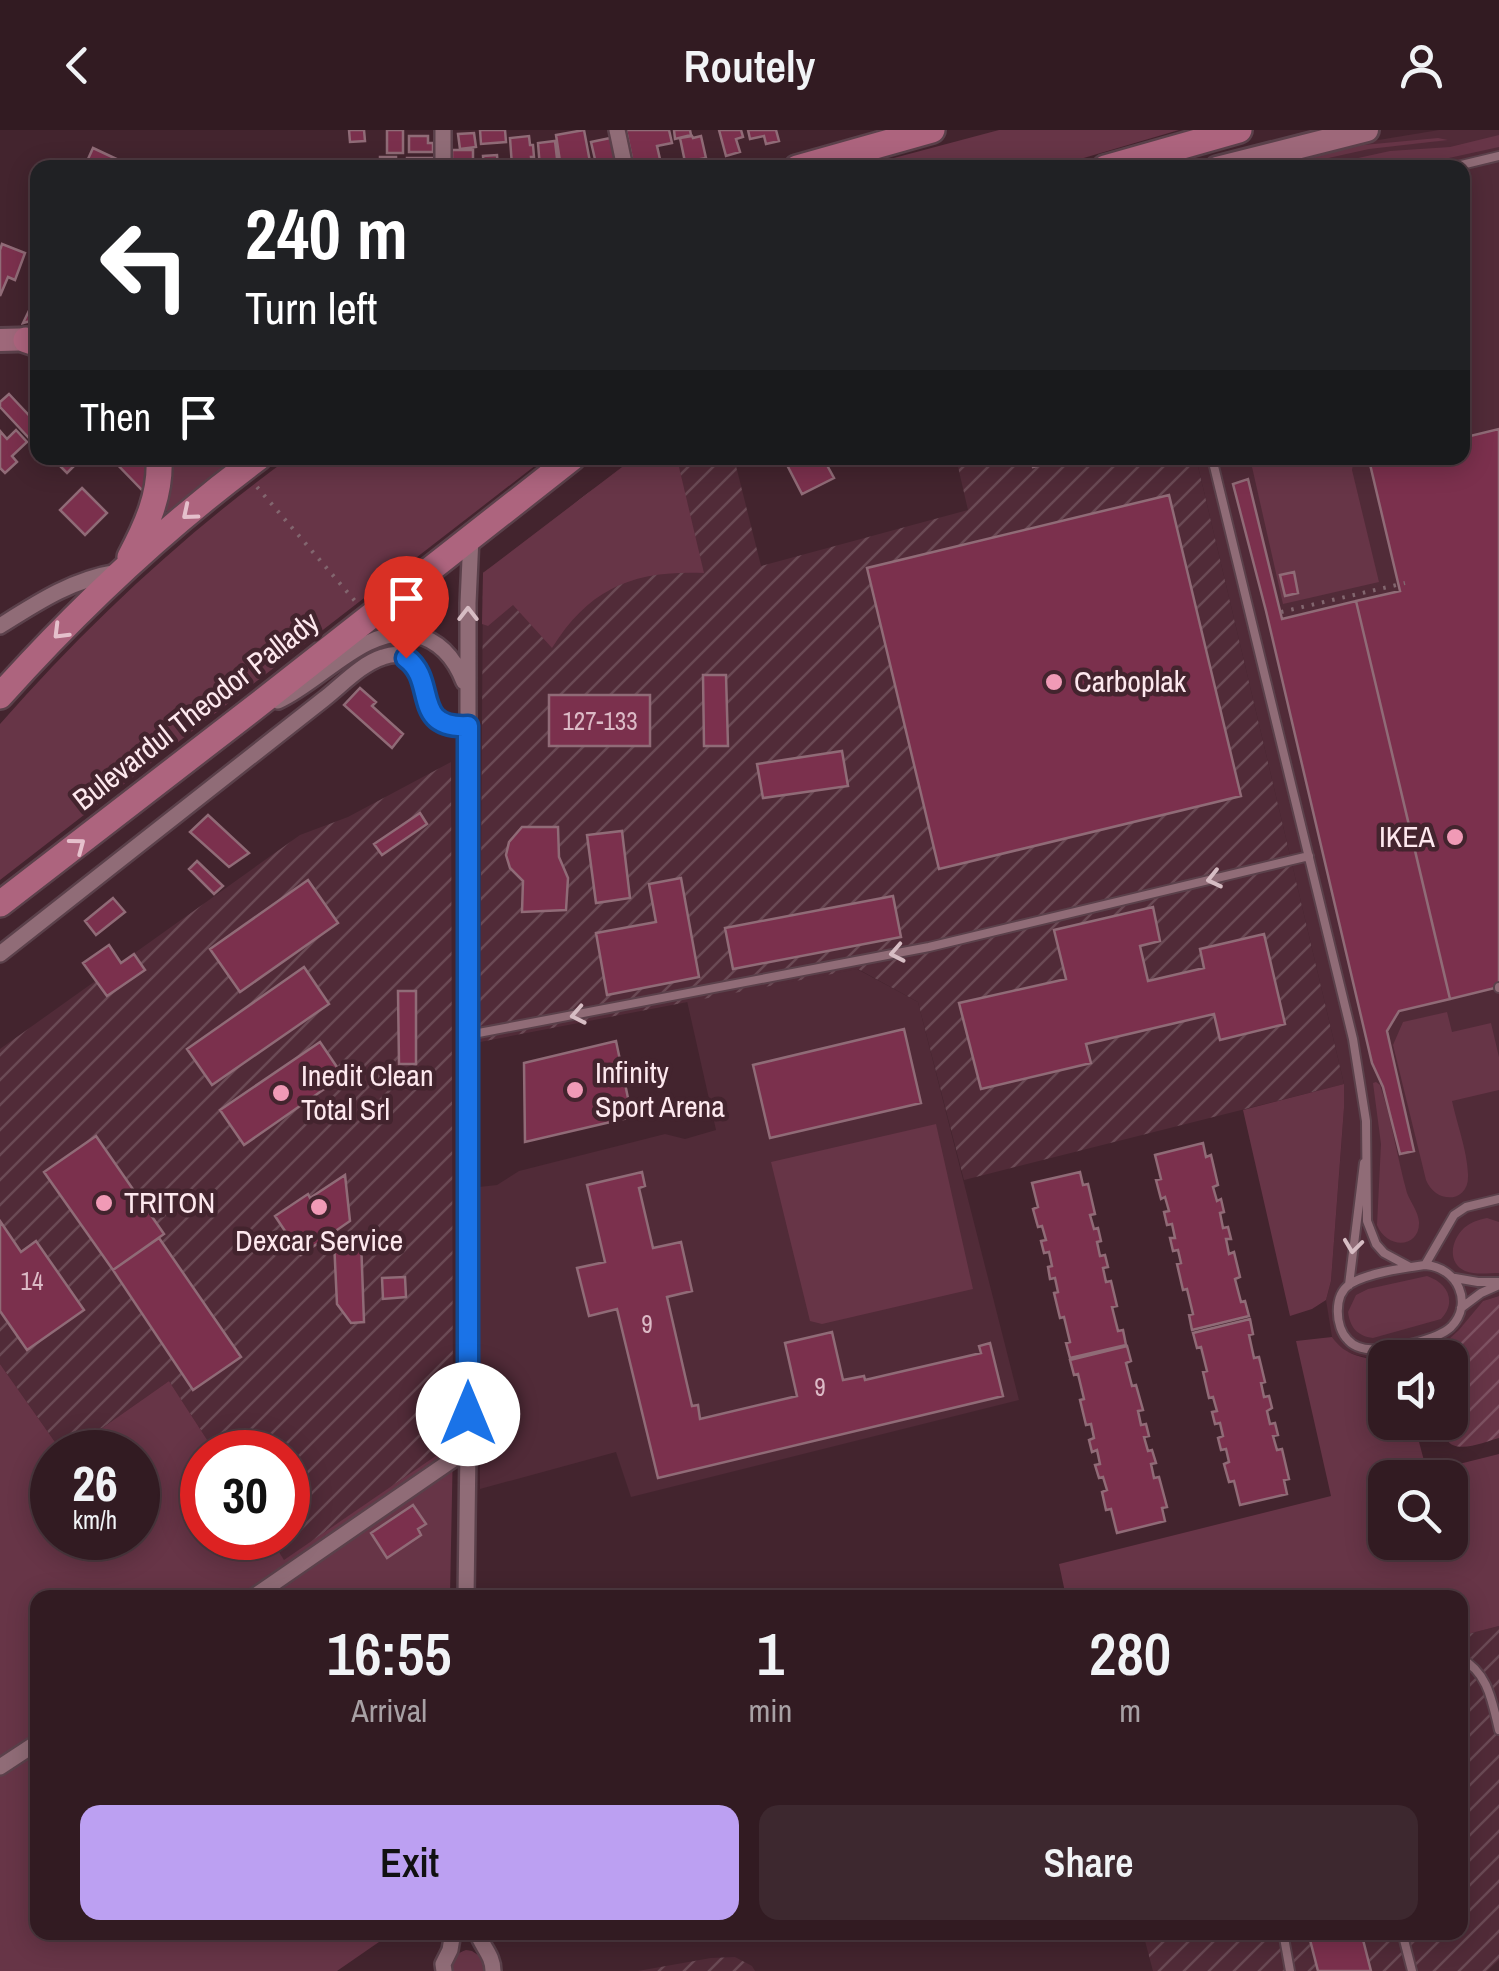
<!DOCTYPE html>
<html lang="en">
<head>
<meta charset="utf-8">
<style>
	:root { --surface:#321b22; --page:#3d282f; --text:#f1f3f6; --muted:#a8a1a5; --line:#4d3940; --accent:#bca0f2 }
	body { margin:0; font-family:"Archivo Narrow",sans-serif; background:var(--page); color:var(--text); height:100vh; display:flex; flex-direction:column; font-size:38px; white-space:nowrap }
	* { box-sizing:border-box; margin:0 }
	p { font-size:32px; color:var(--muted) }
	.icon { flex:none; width:55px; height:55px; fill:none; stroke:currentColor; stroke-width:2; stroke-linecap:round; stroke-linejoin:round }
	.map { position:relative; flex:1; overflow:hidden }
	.side { position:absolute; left:30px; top:1460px; width:1438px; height:350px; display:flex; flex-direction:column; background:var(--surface); border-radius:20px; box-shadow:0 5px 25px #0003,0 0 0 2px var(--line) }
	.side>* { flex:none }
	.guide { position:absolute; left:30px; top:30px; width:1440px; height:305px; border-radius:20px; box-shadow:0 5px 25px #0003,0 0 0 2px var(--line); background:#202124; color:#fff; overflow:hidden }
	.tools { position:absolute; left:1368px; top:1210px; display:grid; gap:20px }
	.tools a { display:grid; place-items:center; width:100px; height:100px; border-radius:20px; background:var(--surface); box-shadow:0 5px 25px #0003,0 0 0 2px var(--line); font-size:50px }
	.speed { position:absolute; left:30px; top:1300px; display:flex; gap:20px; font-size:50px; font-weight:700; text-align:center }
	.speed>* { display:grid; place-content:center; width:130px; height:130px; border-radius:50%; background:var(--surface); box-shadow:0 5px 25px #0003,0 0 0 2px var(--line); line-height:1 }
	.speed small { font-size:25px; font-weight:400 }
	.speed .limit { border:15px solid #d22; background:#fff; color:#111 }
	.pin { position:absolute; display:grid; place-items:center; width:85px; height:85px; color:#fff; margin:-102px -42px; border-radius:50% 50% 50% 0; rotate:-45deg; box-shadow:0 0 10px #0007 }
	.pin .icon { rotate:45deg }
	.me { position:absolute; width:110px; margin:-55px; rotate:0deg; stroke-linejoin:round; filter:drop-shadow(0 0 8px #0008) }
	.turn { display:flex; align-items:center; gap:35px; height:210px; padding:0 50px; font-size:45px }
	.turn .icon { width:130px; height:130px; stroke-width:2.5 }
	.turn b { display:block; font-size:70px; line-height:85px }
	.then { display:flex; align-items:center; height:95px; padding:0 50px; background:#0003; gap:20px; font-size:38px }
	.eta { display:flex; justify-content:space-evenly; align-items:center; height:170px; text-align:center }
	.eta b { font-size:60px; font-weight:600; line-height:70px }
	.button { display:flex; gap:20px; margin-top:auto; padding:20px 50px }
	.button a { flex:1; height:115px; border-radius:20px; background:var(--accent); color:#111; font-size:40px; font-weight:600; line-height:115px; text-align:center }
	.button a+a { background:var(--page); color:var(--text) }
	header { display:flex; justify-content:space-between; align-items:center; height:130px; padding:0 50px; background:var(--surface); font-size:45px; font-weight:600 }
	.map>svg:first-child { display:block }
	.built { fill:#512b38 }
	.industrial { fill:url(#industrial-furrows) }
	.grass { fill:#673547; fill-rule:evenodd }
	.garden { fill:url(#garden-furrows) }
	.building { fill:#7b304d; stroke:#906b77; stroke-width:2.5 }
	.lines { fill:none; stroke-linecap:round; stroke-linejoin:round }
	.lane-casing { stroke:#5b414b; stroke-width:12 }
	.street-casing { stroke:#5b414b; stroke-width:20 }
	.secondary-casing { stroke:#5b414b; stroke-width:28 }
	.primary-casing { stroke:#5b414b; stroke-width:30 }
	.path { stroke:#82666f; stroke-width:4; stroke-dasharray:2.5 8; stroke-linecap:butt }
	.lane { stroke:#906c77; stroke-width:8 }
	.street { stroke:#906c77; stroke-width:15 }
	.secondary { stroke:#9e687a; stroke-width:22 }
	.primary { stroke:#ad647e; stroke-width:25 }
	.oneway { stroke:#e5c0cc }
	.oneway2 { stroke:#d7bdc4 }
	.route-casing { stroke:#114b97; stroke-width:25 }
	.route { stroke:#1a73e8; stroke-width:18 }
	.poi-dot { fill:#f09ab6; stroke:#43242e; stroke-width:4 }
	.labels { text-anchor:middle; stroke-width:9; stroke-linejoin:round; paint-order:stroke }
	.number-label { font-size:25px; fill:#dcbac6 }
	.poi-label { font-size:30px; fill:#fde8ee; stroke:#43242e; text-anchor:start }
	.street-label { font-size:30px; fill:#fde8ee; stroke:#43242e }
</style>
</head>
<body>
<header><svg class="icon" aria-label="back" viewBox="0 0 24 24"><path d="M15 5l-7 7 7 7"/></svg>Routely<svg class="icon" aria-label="person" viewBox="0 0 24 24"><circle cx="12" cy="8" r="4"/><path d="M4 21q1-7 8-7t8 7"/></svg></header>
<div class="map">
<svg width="1499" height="1841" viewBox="0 0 1499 1841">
	<defs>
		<pattern id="industrial-furrows" width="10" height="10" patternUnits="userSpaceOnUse" patternTransform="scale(2.5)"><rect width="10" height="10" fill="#512b38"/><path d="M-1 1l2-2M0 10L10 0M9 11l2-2" fill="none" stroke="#6b4a55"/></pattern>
		<pattern id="garden-furrows" width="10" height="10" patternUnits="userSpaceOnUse" patternTransform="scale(2.5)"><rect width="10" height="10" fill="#673547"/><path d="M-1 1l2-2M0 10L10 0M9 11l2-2" fill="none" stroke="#7e5262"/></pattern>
	</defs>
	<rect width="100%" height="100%" fill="#43242e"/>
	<path class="built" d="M1439 0H1499V1166L1483 1171 1460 1200 1436 1221 1410 1227 1385 1228V1231L1356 1225 1341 1220 1332 1207 1326 1170 1331 1151 1344 978V954L1196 328H1462V38L1250 37 1336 17Z
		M857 839 918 872 1019 1270 631 1367 616 1322 480 1359 479 1057 497 1055 519 1041 665 1004 685 1009 716 1000 687 871Z"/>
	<path class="industrial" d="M634 328H734L761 436 968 380 956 328H1196L1344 954 964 1050 918 872 858 839 480 912 483 443Z
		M451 632 453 1314 284 1431 270 1408H288V1322H215L169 1251 68 1322H62L0 1234V919L300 705 348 687Z
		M1499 1496V1830L1487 1841H1153L1143 1803 1460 1802V1506Z
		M735 1827 752 1836 755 1841H638L711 1828Z"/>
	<path class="grass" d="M999 0H1179L1053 37H860Z
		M1499 5V17L1408 37H1317L1390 21 1450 17Z
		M1438 8 1448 10 1369 19 1288 37H1268L1363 15Z
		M169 328H234L170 382 165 381 163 374Z
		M289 328H545L0 750V594C86 496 183 405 289 328Z
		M634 328H691L679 337 704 443C635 440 590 457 552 518L513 475 488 496 482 494 483 443Z
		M1250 328H1354L1352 340 1379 452 1283 474Z
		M1447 882 1452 902 1491 893 1499 927V960L1452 971C1457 994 1467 1020 1468 1044 1470 1073 1436 1075 1426 1050L1393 915 1403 892Z
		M1376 952 1380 955C1392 990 1397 1027 1407 1063 1411 1073 1418 1081 1419 1092 1420 1118 1387 1120 1377 1095L1381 1014 1373 953Z
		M1344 954V978L1331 1151 1326 1170 1312 1179 1290 1186 1243 980Z
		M936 994 973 1159 822 1194 810 1191 771 1032Z
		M1487 1088 1499 1092V1143C1489 1143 1475 1145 1465 1141 1446 1132 1452 1109 1464 1098 1471 1092 1478 1090 1487 1088Z
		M1427 1146C1448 1153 1457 1172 1441 1189L1373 1208C1357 1206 1350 1197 1348 1182L1356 1165 1368 1159Z
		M1332 1207C1346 1227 1362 1227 1385 1231V1292L1414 1293 1427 1342 1499 1324V1496L1460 1506V1468L1066 1467 1059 1434 1331 1366 1296 1211ZM1385 1348H1450V1412H1385Z
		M0 1234 62 1322H52V1408H138V1322H68L169 1251 215 1322H202V1408H270L284 1430 453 1314 450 1467 38 1468V1802L392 1803 337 1841H0Z
		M466 1820 472 1821 481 1827 484 1841H452C451 1830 456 1823 466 1820Z"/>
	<path class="garden" d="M1499 1166V1308C1486 1311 1457 1325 1447 1310 1446 1309 1443 1294 1443 1293L1450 1292V1228L1433 1227 1436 1221 1459 1200 1483 1171Z"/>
	<path class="building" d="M349 0H364L365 11 350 12Z
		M387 0H403V23H387Z
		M480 0H505L506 12 481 14Z
		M584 0 591 37 561 38 556 5Z
		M626 0H669L672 13 657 16 662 38H634Z
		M674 0H690L691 5 675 9Z
		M719 0H741L743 7 736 9 740 22 726 26Z
		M748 0H776L779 11 766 14 764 6 750 9Z
		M474 3 476 17 460 19 458 4Z
		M409 6H428V13H433V22H409Z
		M529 6 530 15H533L534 27H531L532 34 512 36 510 8Z
		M692 6 693 8 701 6 706 28 685 32 680 8Z
		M615 7 621 38H597L591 12Z
		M555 11 558 37 540 38 538 13Z
		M93 18 125 33 123 38H84Z
		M452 20H473V38H452Z
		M497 25 498 38H484L483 26Z
		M380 27H396V38H380Z
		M407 28H436V38H407Z
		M2 114 25 123 15 150 8 147 0 166V120Z
		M38 162V189L23 193Z
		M9 264 38 295V298L28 307 0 277V272Z
		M1499 299V857L1450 869 1356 471 1400 461 1369 330 1382 328H1462V308Z
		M16 300 27 312 12 326 17 332 5 343 0 338V301L7 309Z
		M52 328H72L71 329 76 334 67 343Z
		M111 328H143L150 336 143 361Z
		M791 328H823L834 348 802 364 785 331Z
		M1030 328H1071L1033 337Z
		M1248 349 1282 489 1356 471 1444 843 1450 869 1399 881 1387 901 1414 1021 1400 1024 1383 957 1372 933 1266 481 1233 354Z
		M82 358 107 383 85 405 60 380Z
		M1169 365 1241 666 939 739 867 438Z
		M1294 442 1298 463 1285 466 1280 445Z
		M703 545H726L728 616H704Z
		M360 558 376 572 372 576 403 604 392 618 344 575Z
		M549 565H650V616H549Z
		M842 621 848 656 763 668 757 634Z
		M420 683 427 694 382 725 374 714Z
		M208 685 249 723 229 737 190 702Z
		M522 697H558L559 727 568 748 566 780 522 782 523 751 510 738 506 725 509 712Z
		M622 701 630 768 596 773 587 705Z
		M197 731 223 756 214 764 189 739Z
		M681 748 699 847 607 865 596 803 656 792 649 754Z
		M308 750 338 793 240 862 210 819Z
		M893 766 901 807 733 839 725 798Z
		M113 768 125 782 96 805 85 791Z
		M1153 777 1160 811 1140 816 1148 851 1204 838 1200 819 1264 804 1285 894 1220 910 1214 884 1086 914 1091 933 981 959 959 873 1066 849 1054 800Z
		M109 815 121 833 134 824 145 840 107 866 83 833Z
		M304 837 329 874 212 955 187 919Z
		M398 861H416V934H399Z
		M904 899 921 973 770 1008 753 935Z
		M616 911 632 987 525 1012 524 933Z
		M320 912 343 946 244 1015 220 980Z
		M96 1006 164 1104 113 1140 44 1042Z
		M1203 1013 1206 1027 1211 1025 1218 1055 1213 1057 1217 1071 1221 1069 1224 1082 1220 1083 1223 1098 1228 1097 1231 1109H1226L1229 1124 1234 1122 1240 1147 1235 1149 1241 1172 1245 1171 1249 1186 1192 1200 1189 1185 1193 1184 1187 1159 1183 1160 1177 1134 1181 1133 1178 1120 1173 1121 1170 1108H1175L1172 1094 1167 1095 1164 1082 1169 1081 1165 1067 1161 1069 1156 1050 1161 1049 1155 1025Z
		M642 1042 645 1056 639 1058 653 1118 681 1112 692 1161 667 1167 692 1276 698 1275 700 1289 797 1266 785 1213 832 1202 843 1250 864 1246 865 1250 981 1223 979 1216 990 1213 1003 1266 658 1348 617 1179 589 1186 577 1138 605 1132 587 1055Z
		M1080 1042 1083 1055 1088 1054 1095 1084 1090 1085 1094 1099 1098 1098 1101 1111 1097 1112 1100 1126 1105 1125 1108 1137 1103 1138 1106 1152 1111 1151 1117 1176 1112 1177 1118 1201 1123 1200 1126 1215 1070 1228 1066 1213 1070 1212 1064 1187 1060 1188 1054 1163 1058 1162 1055 1148 1050 1149 1048 1137 1052 1136 1049 1122 1044 1123 1041 1111 1046 1110 1042 1096 1038 1097 1033 1079 1038 1077 1032 1053Z
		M345 1045 350 1091 301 1125 275 1086 308 1064 310 1068Z
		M0 1091 21 1122 36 1111 84 1180 27 1220 0 1181Z
		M159 1108 241 1227 193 1260 113 1140Z
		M361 1110 364 1192 351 1193 337 1174 334 1111Z
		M405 1147 406 1167 383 1169 382 1148Z
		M1250 1189 1253 1204 1249 1205 1254 1228 1259 1227 1265 1252 1261 1253 1264 1267 1269 1266 1272 1278 1267 1281 1270 1294 1275 1293 1278 1305 1273 1306 1277 1320 1282 1319 1289 1349 1284 1350 1287 1364 1240 1375 1234 1351 1229 1352 1224 1334 1229 1332 1226 1319 1221 1320 1218 1308 1223 1306 1220 1293 1215 1294 1212 1282 1217 1281 1213 1267 1209 1268 1203 1242 1207 1241 1201 1217 1197 1218 1193 1203Z
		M1127 1216 1131 1231 1126 1233 1132 1256 1136 1255 1143 1280 1138 1281 1141 1295 1146 1294 1149 1306 1144 1307 1148 1321 1152 1320 1156 1333 1151 1334 1154 1348 1159 1347 1167 1377 1162 1378 1165 1391 1117 1403 1111 1379 1106 1380 1102 1362 1107 1360 1103 1347 1099 1348 1095 1335 1100 1334 1097 1320 1092 1322 1089 1310 1094 1308 1091 1294 1086 1295 1080 1270 1084 1269 1078 1244 1074 1245 1070 1230Z
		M413 1375 426 1394 418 1399 421 1405 387 1428 371 1403Z
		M1308 1802H1361L1371 1841H1318Z"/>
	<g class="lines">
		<defs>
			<path id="lane" d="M1449 38 1499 26
				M1212 328 1353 909 1366 991 1367 1091 1376 1114 1384 1123 1410 1137
				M1376 328V329
				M1499 857V858
				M468 905 929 817 1309 726
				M1425 1135C1458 1137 1474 1174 1451 1197 1437 1210 1396 1218 1377 1219 1367 1220 1355 1218 1348 1210 1335 1197 1333 1165 1350 1154 1367 1143 1404 1138 1425 1135Z
				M1425 1135 1454 1085 1466 1077 1499 1069
				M1455 1148 1478 1152H1499
				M1349 1155 1364 1033
				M1461 1178 1481 1163 1499 1155
				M1460 1528C1488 1542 1492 1571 1499 1600
				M1283 1802 1290 1841
				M1402 1802 1412 1841"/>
			<path id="street" d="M443 0V38
				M617 0 625 38
				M0 496C38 472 73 449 118 442
				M278 571C321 552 366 494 416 505 441 511 455 529 464 552
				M0 824 324 569C342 555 361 534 383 527 431 510 414 581 444 595 452 598 460 596 468 596
				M252 1468 468 1319
				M466 1468 468 1319V473L471 407
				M0 1637 38 1612
				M477 1802C482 1817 493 1825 493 1841
				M444 1841 443 1834 450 1820 453 1802"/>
			<path id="secondary" d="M1217 38 1367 0
				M0 210 38 209"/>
			<path id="primary" d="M797 38 932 0
				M1105 38 1239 0
				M26 210 38 214
				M130 427C147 395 161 364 159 328
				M0 566C78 479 164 398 258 328
				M0 774 250 581 572 328"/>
		</defs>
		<use href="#lane" class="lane-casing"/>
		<use href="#street" class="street-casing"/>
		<use href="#secondary" class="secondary-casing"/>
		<use href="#primary" class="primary-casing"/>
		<path class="path" d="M257 357 355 471
			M1281 482 1405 453"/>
		<use href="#lane" class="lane"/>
		<use href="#street" class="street"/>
		<use href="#secondary" class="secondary"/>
		<use href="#primary" class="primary"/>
	</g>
	<defs><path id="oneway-chevron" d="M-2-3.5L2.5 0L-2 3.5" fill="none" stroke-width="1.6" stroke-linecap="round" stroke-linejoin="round" transform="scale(2.5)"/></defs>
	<g class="oneway">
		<use href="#oneway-chevron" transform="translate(189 383) rotate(140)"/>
		<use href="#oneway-chevron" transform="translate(60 502) rotate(135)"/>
		<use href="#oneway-chevron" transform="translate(78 715) rotate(-37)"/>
	</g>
	<g class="oneway2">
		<use href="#oneway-chevron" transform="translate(468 484) rotate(-90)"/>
		<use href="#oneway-chevron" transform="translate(1214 749) rotate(167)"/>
		<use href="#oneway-chevron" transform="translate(897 823) rotate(169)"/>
		<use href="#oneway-chevron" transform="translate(578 885) rotate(169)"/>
		<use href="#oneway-chevron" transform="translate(1353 1116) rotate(97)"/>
	</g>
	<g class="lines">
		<defs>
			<path id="route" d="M406 528C438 551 410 599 468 596V1284"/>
		</defs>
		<use href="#route" class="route-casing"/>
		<use href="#route" class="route"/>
	</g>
	<g class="poi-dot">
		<circle cx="1054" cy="552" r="10"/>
		<circle cx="1455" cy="707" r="10"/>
		<circle cx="575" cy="960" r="10"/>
		<circle cx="281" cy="963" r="10"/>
		<circle cx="104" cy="1073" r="10"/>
		<circle cx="319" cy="1077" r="10"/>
	</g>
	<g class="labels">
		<g class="number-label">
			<text x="600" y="600">127-133</text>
			<text x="32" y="1160">14</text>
			<text x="647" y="1203">9</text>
			<text x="820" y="1266">9</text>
		</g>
		<g class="poi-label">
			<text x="1074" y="562">Carboplak</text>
			<text x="1435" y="717" text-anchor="end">IKEA</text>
			<text x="595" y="953">Infinity<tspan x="595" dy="34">Sport Arena</tspan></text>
			<text x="301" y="956">Inedit Clean<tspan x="301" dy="34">Total Srl</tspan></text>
			<text x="124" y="1083">TRITON</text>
			<text x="319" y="1121" text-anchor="middle">Dexcar Service</text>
		</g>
		<g class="street-label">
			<text transform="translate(196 581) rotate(-38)" y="10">Bulevardul Theodor Pallady</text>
		</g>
	</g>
</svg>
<div class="tools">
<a><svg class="icon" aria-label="sound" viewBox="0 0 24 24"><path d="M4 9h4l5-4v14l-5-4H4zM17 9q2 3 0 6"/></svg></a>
<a><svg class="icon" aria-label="search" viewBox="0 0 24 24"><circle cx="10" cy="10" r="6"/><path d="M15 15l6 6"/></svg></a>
</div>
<div class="speed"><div>26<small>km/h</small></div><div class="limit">30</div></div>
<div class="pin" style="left:406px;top:528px;background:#d93025"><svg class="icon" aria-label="arrive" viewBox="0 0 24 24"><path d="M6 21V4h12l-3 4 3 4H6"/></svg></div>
<svg class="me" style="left:468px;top:1284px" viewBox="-20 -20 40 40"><circle r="19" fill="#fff"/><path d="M0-13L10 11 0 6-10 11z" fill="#1a73e8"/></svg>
<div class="guide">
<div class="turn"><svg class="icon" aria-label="left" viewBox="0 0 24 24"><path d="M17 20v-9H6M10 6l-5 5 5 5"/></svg><div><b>240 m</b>Turn left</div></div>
<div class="then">Then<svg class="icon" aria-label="arrive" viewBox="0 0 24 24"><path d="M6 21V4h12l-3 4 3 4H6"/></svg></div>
</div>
<section class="side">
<div class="eta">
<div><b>16:55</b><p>Arrival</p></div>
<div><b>1</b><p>min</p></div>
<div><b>280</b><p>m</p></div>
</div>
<div class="button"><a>Exit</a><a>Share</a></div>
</section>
</div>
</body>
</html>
